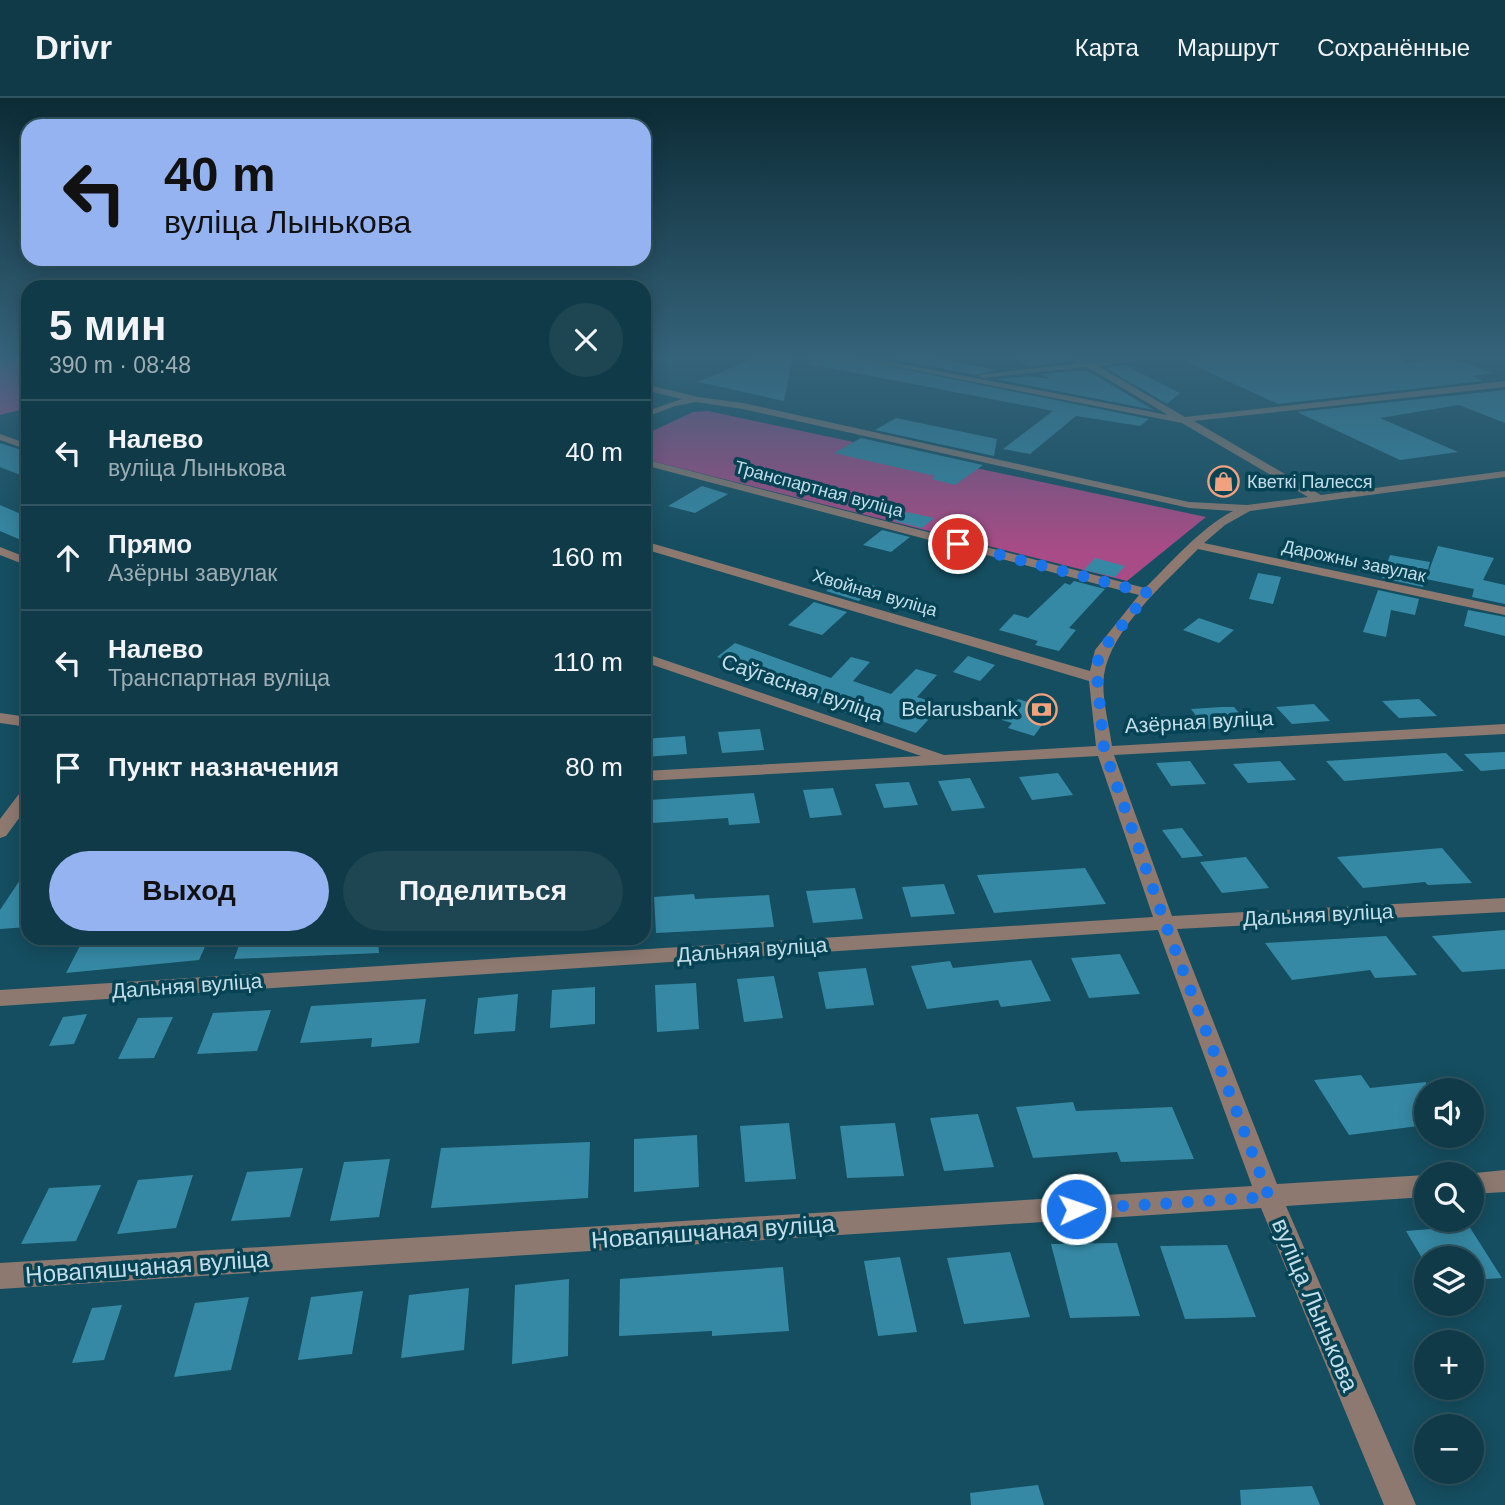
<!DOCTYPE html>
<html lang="ru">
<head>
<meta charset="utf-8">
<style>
	:root { --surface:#103a48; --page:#1e4552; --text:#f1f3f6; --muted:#9cadb4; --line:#305460; --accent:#95b2f1 }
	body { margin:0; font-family:Helvetica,sans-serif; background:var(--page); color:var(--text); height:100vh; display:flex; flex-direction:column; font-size:26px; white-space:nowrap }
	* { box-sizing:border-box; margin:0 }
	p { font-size:23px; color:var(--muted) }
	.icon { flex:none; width:38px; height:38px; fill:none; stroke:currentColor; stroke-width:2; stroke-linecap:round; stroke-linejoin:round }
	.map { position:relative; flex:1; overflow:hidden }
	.drawer { position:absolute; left:21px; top:182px; width:630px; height:665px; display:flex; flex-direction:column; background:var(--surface); border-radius:21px; box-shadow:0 4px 18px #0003,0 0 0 2px var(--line) }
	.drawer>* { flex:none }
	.hud { position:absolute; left:21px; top:21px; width:630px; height:147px; border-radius:21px; box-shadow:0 4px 18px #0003,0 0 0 2px var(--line); background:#95b2f1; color:#111; overflow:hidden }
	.controls { position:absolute; left:1414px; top:980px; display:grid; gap:14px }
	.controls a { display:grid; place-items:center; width:70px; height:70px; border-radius:50%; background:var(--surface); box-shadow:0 4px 18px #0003,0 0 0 2px var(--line); font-size:35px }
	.pin { position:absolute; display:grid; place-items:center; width:60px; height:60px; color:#fff; margin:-30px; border:4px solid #fff; border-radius:50%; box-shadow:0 2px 7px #0007 }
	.me { position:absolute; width:77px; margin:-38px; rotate:87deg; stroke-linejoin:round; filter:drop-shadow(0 0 5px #0008) }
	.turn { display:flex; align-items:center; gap:24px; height:147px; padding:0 28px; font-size:32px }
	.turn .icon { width:91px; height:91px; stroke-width:2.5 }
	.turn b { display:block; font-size:49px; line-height:60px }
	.round { display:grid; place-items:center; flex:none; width:74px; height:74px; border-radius:37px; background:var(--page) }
	.summary { display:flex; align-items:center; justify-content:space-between; height:119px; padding:0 28px }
	h1 { font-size:42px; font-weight:800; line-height:52px }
	.cta { display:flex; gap:14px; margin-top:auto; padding:14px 28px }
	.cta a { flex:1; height:80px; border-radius:42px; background:var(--accent); color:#111; font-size:28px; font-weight:800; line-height:80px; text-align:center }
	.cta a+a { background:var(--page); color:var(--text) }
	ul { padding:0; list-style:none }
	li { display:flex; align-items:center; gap:21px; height:105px; padding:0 28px; border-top:2px solid var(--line) }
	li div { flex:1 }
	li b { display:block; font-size:26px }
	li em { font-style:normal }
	header { display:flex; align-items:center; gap:42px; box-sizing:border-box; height:98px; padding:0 35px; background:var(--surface); border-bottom:2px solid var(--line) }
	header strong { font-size:33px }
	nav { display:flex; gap:38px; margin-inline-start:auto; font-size:24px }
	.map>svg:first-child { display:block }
	.green { fill:#a94b86 }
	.forest { fill:#b65191 }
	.building { fill:#3689a5 }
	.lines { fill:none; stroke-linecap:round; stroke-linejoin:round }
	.minor { fill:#8d7970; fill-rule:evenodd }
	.route { stroke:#1a73e8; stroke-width:12; stroke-dasharray:0 21.6 }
	.labels { text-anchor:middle; stroke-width:7; stroke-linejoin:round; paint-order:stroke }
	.far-poi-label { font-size:18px; fill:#c3dee9; stroke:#054355; text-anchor:start }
	.far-street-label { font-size:18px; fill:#c3dee9; stroke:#054355 }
	.street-label { font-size:21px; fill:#c3dee9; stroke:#054355 }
	.poi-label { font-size:21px; fill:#c3dee9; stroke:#054355; text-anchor:end }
	.near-street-label { font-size:24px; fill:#c3dee9; stroke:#054355 }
</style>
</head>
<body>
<header>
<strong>Drivr</strong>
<nav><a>Карта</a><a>Маршрут</a><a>Сохранённые</a></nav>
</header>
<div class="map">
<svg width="1505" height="1407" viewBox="0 0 1505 1407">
	<rect width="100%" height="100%" fill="#154e60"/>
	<path class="green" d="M708 313 1206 419 1127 483 644 361V337L693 314Z"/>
	<path class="forest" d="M0 257H28V310L0 317Z"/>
	<path class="building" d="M762 257H793L784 303 698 284Z
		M810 257H834L1149 321 1140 328 1076 318 1030 356 1003 351 1053 313 809 266Z
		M872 257H916L997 272 975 277Z
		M1011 257H1066L1072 263 1029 268Z
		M1229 257H1403L1404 265 1450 260 1492 275 1472 278 1483 283 1278 306 1184 263Z
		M1125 267 1180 295 1167 306 1106 270Z
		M1086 272 1154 312 996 281 1029 278 1050 281 1042 276Z
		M1505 292V325L1459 307 1380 320 1458 354 1400 362 1297 314Z
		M896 320 997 341 994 358 875 332Z
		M861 340 983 367 955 387 932 381 935 378 834 355Z
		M0 345 28 354V380L0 369Z
		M702 388 728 396 695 415 668 408Z
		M0 407 28 419V445L0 433Z
		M907 414 934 420 922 430 895 423Z
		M882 432 910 439 891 454 863 447Z
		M1438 448 1494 460 1483 482 1505 487V506L1472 499 1474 491 1426 481Z
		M1390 457 1430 464 1423 489 1382 480Z
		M1095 460 1125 468 1115 479 1084 472Z
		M1258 475 1281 479 1273 506 1249 501Z
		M842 479 851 481 875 488 859 503 826 493Z
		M1074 483 1105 491 1069 530 1076 532 1059 553 1035 547 1038 543 999 532 1014 516 1028 520 1065 485 1070 487Z
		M1378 492 1419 501 1415 517 1391 512 1386 539 1363 534Z
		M814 504 847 514 822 537 788 527Z
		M1468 512 1505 519V538L1464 528Z
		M1199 520 1234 532 1219 545 1183 532Z
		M735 545 831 580 851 559 870 564 853 583 891 596 916 571 937 577 917 599 942 607 916 635 852 613 849 616 815 604 823 597 717 559Z
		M968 558 995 567 980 583 953 574Z
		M1018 601 1053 612 1034 638 1008 630 1012 625 1002 622Z
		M1419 601 1437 618 1399 620 1382 603Z
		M1314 606 1330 623 1292 626 1276 609Z
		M1222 609H1234L1252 630 1206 631 1191 611Z
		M760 631 764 652 722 655 718 634Z
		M685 638 687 656 644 659V641Z
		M1505 654V671L1481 673 1464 656Z
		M1446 655 1464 673 1344 683 1326 663Z
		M1190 663 1206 686 1171 688 1156 665Z
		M1280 663 1296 682 1248 685 1233 666Z
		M1058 675 1073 697 1032 702 1019 679Z
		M970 680 985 710 952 713 938 683Z
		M909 684 918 707 884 710 875 686Z
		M833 690 842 717 810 720 803 692Z
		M754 695 760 725 729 727 728 720 652 725 650 702Z
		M1182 730 1203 758 1182 760 1162 732Z
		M1442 750 1472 785 1428 787 1425 784 1363 790 1337 759Z
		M1246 759 1269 790 1222 795 1200 764Z
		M28 770V829L0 831V812Z
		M1085 770 1106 806 994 815 977 777Z
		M944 786 955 816 911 819 902 789Z
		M855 790 863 821 813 825 806 793Z
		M694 796 695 801 769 797 774 829 656 835 654 799Z
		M1505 832V871L1462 874 1432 838Z
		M1386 838 1417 877 1375 880 1370 872 1292 882 1265 845Z
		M84 840H209L199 862 66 875Z
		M242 840H378L379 855 234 861Z
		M1120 856 1140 896 1089 900 1071 860Z
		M1031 862 1051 903 1001 909 998 902 927 911 911 868 950 863 953 870Z
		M866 870 874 907 826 911 818 874Z
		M774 878 783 920 744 924 737 881Z
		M696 885 699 931 657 934 655 887Z
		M595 889V926L550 930 552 892Z
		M518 896 515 933 474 936 478 900Z
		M426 901 419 945 371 949 372 940 300 945 311 908Z
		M271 912 257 953 197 956 213 915Z
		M87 916 74 946 49 948 63 919Z
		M173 919 154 960 118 961 138 920Z
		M1361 977 1370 990 1426 984V1027L1349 1037 1314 982Z
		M1073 1004 1076 1013 1172 1009 1194 1061 1121 1064 1117 1054 1033 1060 1016 1009Z
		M978 1016 994 1069 944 1073 930 1020Z
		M789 1025 796 1081 745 1084 740 1028Z
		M895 1025 904 1078 847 1080 840 1028Z
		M697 1037 699 1089 634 1094V1041Z
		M590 1044 588 1100 431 1110 441 1050Z
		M390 1061 379 1119 330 1123 344 1064Z
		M303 1070 290 1119 231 1123 247 1074Z
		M193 1077 176 1130 117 1136 138 1082Z
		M101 1087 76 1143 21 1146 49 1090Z
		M1469 1128 1502 1180 1472 1182V1160H1422L1406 1133Z
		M1117 1145 1140 1218 1070 1220 1051 1146Z
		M1227 1147 1256 1219 1185 1221 1160 1148Z
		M1010 1154 1030 1219 964 1226 947 1160Z
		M900 1159 917 1234 878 1238 864 1163Z
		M783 1169 789 1233 712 1238V1233L619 1238 620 1181Z
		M569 1181 568 1258 512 1266 515 1187Z
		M469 1190 464 1252 401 1260 409 1197Z
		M363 1193 352 1256 298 1262 311 1199Z
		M249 1199 231 1272 174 1279 195 1205Z
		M122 1207 104 1262 72 1265 92 1210Z
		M1038 1387 1044 1407H971L970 1395Z
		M1312 1388 1320 1407H1241L1240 1392Z"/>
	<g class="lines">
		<path class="minor" d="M836 257H856L1168 317 1087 269 982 280 978 277 1079 265 1068 257C1078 257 1085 264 1095 263 1127 262 1158 257 1191 257L1098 268 1185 319 1505 283V289L1194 323 1321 397 1505 373V379L1250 413 1225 427 1204 445 1505 509V517L1198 451C1166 484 1111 531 1104 577 1101 598 1109 626 1112 648L1505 626V636L1114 657 1172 818 1505 800V814L1177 831 1277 1086 1426 1077V1099L1286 1108 1416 1407H1384L1261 1110 0 1191V1165L1252 1088 1158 832 0 908V892L1153 819 1098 658 644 683V673L921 658 644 564V555L944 657 1096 648 1089 583 644 451V443L1090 573 1095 552 1139 497 644 367V361L1145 490C1173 463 1199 431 1233 413L1189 410 743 311 696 304 675 308 644 320V314L682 301 644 292V286L698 299 743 305 1189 404 1247 407 1308 399 1182 325Z
			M0 336 28 346V352L0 342Z
			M0 449 28 460V468L0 457Z
			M0 615 28 619V629L0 625Z
			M28 691V708L6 738 0 740V721L22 692Z
			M1505 1072V1094L1472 1096V1076H1465Z"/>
	</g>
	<linearGradient id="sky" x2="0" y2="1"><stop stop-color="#0c2b35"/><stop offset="0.57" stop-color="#35637a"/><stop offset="1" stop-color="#35637a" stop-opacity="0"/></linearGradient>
	<rect width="1505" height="454" fill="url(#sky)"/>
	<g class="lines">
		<path class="route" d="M958 446 1148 495 1102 552 1096 568 1104 651 1165 825 1269 1099 1076 1111"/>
	</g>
	<defs>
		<symbol id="shop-ring" viewBox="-11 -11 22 22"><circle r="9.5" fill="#054355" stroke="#f2a17e" stroke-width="1.5"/><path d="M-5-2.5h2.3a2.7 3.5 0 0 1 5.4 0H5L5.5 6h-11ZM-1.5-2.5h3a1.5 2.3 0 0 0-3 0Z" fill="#f2a17e"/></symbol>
		<symbol id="bank-ring" viewBox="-11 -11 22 22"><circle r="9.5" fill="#054355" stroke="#f2a17e" stroke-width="1.5"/><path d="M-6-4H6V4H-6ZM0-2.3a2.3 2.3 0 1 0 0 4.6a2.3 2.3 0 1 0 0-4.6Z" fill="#f2a17e"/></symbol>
	</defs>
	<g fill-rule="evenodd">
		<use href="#shop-ring" x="1206" y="366" width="35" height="35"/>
		<use href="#bank-ring" x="1024" y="594" width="35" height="35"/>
	</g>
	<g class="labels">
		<g class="far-poi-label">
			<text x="1247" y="390">Кветкі Палесся</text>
		</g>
		<g class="far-street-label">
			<text transform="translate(819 391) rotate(15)" y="6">Транспартная вуліца</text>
			<text transform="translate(1354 463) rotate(12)" y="6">Дарожны завулак</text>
			<text transform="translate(875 495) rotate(16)" y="6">Хвойная вуліца</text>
		</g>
		<g class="street-label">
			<text transform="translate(802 590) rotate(19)" y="7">Саўгасная вуліца</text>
			<text transform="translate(1199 624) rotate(-3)" y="7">Азёрная вуліца</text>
			<text transform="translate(1318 817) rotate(-3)" y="7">Дальняя вуліца</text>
			<text transform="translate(752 852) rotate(-4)" y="7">Дальняя вуліца</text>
			<text transform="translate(187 888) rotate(-4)" y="7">Дальняя вуліца</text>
		</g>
		<g class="poi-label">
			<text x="1018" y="618">Belarusbank</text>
		</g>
		<g class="near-street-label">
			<text transform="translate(713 1134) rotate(-4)" y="8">Новапяшчаная вуліца</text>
			<text transform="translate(147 1169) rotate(-4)" y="8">Новапяшчаная вуліца</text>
			<text transform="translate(1315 1207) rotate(67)" y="8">вуліца Лынькова</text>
		</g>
	</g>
</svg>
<div class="controls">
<a><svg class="icon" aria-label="sound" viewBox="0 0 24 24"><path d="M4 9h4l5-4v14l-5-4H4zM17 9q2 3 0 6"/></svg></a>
<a><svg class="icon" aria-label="search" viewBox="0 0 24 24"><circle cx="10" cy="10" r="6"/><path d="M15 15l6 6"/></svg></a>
<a><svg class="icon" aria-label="layers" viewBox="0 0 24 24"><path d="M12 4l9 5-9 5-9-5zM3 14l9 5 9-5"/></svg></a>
<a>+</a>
<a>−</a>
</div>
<div class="pin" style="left:958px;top:446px;background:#d93025"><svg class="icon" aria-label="arrive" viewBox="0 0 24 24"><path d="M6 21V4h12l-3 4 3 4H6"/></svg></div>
<svg class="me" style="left:1076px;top:1111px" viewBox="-20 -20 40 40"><circle r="17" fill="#1a73e8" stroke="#fff" stroke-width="3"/><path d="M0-11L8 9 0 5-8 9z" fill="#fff"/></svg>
<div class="hud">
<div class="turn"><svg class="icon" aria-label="left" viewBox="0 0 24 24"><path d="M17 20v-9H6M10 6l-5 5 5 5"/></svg><div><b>40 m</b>вуліца Лынькова</div></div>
</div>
<section class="drawer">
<div class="summary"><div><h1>5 мин</h1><p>390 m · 08:48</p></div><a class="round"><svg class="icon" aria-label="close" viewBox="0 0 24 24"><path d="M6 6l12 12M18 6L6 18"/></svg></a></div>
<ul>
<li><svg class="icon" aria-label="left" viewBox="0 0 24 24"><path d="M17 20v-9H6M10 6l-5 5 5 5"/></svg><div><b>Налево</b><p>вуліца Лынькова</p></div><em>40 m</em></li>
<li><svg class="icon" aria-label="ahead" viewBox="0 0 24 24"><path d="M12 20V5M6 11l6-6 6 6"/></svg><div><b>Прямо</b><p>Азёрны завулак</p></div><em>160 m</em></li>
<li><svg class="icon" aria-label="left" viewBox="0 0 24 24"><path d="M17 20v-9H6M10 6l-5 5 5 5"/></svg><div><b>Налево</b><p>Транспартная вуліца</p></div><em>110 m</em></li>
<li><svg class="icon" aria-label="arrive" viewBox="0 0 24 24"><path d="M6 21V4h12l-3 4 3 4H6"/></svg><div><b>Пункт назначения</b></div><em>80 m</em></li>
</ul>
<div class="cta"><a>Выход</a><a>Поделиться</a></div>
</section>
</div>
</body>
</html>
